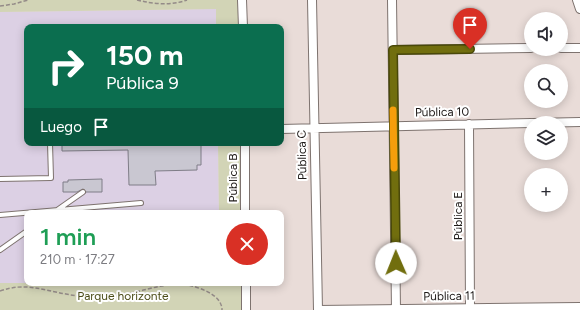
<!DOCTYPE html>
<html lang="es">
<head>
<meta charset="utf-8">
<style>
	:root { --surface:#fff; --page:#f7f7f7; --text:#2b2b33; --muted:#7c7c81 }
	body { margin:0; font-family:Figtree,sans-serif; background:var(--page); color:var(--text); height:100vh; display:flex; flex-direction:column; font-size:15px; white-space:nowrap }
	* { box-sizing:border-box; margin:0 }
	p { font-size:13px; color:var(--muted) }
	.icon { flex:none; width:22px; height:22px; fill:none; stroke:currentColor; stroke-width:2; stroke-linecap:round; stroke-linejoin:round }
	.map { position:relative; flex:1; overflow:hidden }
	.sheet { position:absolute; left:24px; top:210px; width:260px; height:76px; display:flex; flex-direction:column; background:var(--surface); border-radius:8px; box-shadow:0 2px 10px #0003 }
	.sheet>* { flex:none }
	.banner { position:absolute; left:24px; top:24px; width:260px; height:122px; border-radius:8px; box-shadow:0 2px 10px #0003; background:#0b6e4f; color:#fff; overflow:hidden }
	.tools { position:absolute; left:524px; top:12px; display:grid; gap:8px }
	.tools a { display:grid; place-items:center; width:44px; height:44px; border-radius:50%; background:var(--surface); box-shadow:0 2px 10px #0003; font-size:20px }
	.pin { position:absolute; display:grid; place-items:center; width:34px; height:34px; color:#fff; margin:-41px -17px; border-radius:50% 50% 50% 0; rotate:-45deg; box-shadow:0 0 4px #0007 }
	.pin .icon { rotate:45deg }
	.me { position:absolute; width:44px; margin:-22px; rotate:359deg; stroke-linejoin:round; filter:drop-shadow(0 0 3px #0008) }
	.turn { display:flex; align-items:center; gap:14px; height:84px; padding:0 16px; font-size:18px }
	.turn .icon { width:52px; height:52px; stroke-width:2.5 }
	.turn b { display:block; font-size:28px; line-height:34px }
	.then { display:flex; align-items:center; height:38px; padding:0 16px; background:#0003; gap:8px; font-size:15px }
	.round { display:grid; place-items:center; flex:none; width:42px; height:42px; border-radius:21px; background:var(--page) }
	.summary { display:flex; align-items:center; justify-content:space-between; height:68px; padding:0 16px }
	h1 { font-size:24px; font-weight:600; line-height:30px; color:#1e9e55 }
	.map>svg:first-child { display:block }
	.industrial { fill:#dcd0e4 }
	.green { fill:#d2d4b6 }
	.building { fill:#c9c7d1; stroke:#7f7d87 }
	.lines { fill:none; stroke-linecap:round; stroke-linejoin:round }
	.service-casing { stroke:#7e736f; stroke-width:6 }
	.minor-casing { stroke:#7e736f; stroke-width:10 }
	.path { stroke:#948b88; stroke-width:1.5; stroke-dasharray:4 2; stroke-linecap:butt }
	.service { stroke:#fff; stroke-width:4 }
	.minor { stroke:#fff; stroke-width:8 }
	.route-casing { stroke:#494809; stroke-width:10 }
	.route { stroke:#716e0e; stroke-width:7 }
	.slow { stroke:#f59e0b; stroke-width:7 }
	.labels { text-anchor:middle; stroke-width:4; stroke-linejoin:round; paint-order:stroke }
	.street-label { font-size:12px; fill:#1e1a18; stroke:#fff }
	.park-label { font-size:12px; fill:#4d4e1a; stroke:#fff }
</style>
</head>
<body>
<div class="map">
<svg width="580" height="310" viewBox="0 0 580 310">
	<rect width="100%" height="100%" fill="#e9dcd8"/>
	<path class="industrial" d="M216 9V27H27V143H218L219 213H27V283H0V12Z"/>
	<path class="green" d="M0 0H242L243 27H216V9L0 12Z
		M218 143H245V213H219Z
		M0 283H246V310H0Z"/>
	<path class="building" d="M62 143H194V145H201V165H197V170L155 171 156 185H129L128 150 62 151Z
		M102 179V192H86L83 189 77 192H63V182H68V180Z"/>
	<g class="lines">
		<defs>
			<path id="service" d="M0 179 51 178 50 143
				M53 213 83 192
				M0 215 141 203
				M0 250 27 231"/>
			<path id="minor" d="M242 0 243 27
				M312 0 318 310
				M392 0 396 309
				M577 0 580 9
				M561 48H580
				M393 50 531 48
				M533 123 580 122
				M469 124 470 308
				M281 129 531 123
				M245 143V213
				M246 283V310
				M318 310 580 307"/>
		</defs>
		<use href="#service" class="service-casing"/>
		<use href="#minor" class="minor-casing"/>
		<path class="path" d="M137 0C154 4 170 6 187 0
			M0 6 14 4 28 0
			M0 291C26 282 41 290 66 294 80 297 95 298 109 297 134 295 164 281 188 285 201 288 222 295 222 310"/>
		<use href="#service" class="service"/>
		<use href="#minor" class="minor"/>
	</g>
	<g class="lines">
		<defs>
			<path id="route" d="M396 263 393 50 470 49"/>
		</defs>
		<use href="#route" class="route-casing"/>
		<use href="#route" class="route"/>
		<path class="slow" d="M393 110 394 168"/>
	</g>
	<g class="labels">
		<g class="street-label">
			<text transform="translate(442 112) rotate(-1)" y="4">Pública 10</text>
			<text transform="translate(302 155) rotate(-91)" y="4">Pública C</text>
			<text transform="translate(233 178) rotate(-90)" y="4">Pública B</text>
			<text transform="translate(458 216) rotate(-90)" y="4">Pública E</text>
			<text transform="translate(449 296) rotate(-1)" y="4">Pública 11</text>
		</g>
		<g class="park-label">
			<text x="123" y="300">Parque horizonte</text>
		</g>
	</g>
</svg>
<div class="tools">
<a><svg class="icon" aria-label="sound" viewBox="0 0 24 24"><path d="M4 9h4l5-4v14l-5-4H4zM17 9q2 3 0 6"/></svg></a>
<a><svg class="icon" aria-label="search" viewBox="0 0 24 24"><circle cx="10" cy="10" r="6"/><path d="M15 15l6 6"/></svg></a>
<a><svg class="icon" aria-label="layers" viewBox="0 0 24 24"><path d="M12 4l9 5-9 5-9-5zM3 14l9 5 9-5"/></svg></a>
<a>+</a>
</div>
<div class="pin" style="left:470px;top:49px;background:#d93025"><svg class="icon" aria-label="arrive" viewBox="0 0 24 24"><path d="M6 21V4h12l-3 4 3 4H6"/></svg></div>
<svg class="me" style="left:396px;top:263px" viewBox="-20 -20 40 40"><circle r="19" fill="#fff"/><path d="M0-13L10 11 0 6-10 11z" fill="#716e0e"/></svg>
<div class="banner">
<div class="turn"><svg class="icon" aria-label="right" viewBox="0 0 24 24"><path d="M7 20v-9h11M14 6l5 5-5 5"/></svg><div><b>150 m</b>Pública 9</div></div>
<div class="then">Luego<svg class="icon" aria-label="arrive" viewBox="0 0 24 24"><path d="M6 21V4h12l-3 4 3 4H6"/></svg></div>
</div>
<section class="sheet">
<div class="summary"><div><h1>1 min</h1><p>210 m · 17:27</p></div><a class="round" style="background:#d93025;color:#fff"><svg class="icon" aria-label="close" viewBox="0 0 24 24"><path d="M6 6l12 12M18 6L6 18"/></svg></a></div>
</section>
</div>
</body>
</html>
